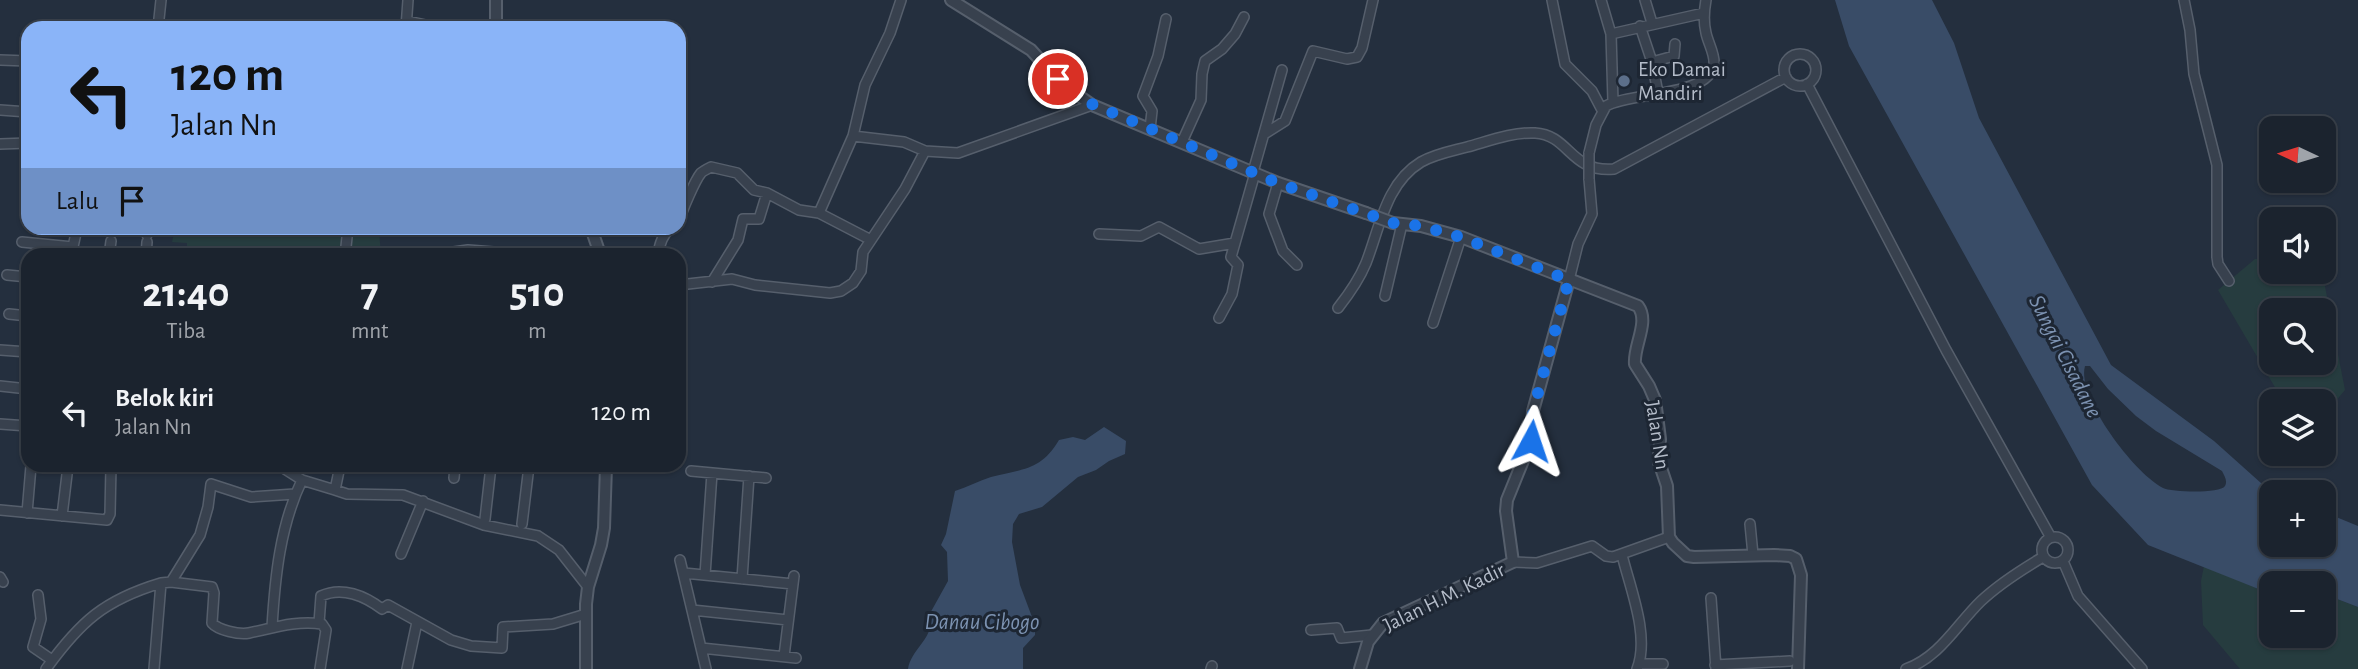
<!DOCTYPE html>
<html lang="id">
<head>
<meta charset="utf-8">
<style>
	:root { --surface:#1b232e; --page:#282f3a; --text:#f1f3f6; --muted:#a0a4aa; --line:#39404a }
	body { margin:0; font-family:"Alegreya Sans",sans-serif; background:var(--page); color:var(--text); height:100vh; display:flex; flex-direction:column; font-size:26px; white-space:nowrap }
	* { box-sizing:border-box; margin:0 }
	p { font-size:23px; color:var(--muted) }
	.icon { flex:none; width:38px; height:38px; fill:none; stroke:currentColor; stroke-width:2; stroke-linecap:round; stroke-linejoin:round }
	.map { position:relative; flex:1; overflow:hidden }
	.details { position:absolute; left:21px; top:248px; width:665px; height:224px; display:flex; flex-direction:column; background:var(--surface); border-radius:21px; box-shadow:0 2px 5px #0004,0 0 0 2px var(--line) }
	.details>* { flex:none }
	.guide { position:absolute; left:21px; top:21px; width:665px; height:214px; border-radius:21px; box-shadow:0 2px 5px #0004,0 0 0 2px var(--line); background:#8ab4f8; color:#111; overflow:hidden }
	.needle { width:46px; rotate:274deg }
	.fabs { position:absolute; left:2259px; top:116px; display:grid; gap:14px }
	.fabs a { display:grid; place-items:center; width:77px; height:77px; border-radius:14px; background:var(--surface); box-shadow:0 2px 5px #0004,0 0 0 2px var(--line); font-size:35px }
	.pin { position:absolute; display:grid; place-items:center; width:60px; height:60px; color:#fff; margin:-30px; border:4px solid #fff; border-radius:50%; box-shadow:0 2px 7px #0007 }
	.me { position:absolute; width:77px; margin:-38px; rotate:5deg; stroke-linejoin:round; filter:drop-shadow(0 0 5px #0008) }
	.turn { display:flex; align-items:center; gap:24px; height:147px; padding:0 35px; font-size:32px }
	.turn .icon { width:91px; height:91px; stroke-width:2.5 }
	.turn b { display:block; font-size:49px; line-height:60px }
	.then { display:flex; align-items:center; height:66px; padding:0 35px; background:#0003; gap:14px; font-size:26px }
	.eta { display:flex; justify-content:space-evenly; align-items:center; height:119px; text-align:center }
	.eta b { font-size:42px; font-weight:600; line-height:49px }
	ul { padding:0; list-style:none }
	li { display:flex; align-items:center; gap:21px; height:91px; padding:0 35px }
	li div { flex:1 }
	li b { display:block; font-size:26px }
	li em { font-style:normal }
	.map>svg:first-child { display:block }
	.green { fill:#263c3f; fill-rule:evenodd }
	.water { fill:#394c67; fill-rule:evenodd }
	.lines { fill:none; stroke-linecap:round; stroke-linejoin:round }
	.minor-casing { stroke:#565f6c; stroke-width:12 }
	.tertiary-casing { stroke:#565f6c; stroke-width:14 }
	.minor { stroke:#38414e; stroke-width:9 }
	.tertiary { stroke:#38414e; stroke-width:10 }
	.minor-bridge-casing { stroke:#565f6c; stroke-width:12; stroke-linecap:butt }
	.tertiary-bridge-casing { stroke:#565f6c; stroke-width:14; stroke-linecap:butt }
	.minor-bridge { stroke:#38414e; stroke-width:9 }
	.tertiary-bridge { stroke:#38414e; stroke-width:10 }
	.route { stroke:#1a73e8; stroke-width:12; stroke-dasharray:0 21.6 }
	.service-dot { fill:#5c6f8a; stroke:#1d2633; stroke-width:2.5 }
	.labels { text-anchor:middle; stroke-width:6; stroke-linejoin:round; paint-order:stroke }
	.poi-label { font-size:21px; fill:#b4bcc9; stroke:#1d2633; text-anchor:start }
	.street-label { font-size:21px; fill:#b4bcc9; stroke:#1d2633 }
	.water-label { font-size:23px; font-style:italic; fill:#7c92b1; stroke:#1d2633 }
</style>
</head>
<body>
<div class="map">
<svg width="2358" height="669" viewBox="0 0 2358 669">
	<rect width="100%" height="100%" fill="#242f3e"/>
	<path class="green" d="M175 228 379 230 381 255H187V243L172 242Z
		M2255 259H2271L2272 271H2322L2345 390 2324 415V401H2283L2218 290ZM2272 310H2324V362H2272Z
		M2204 566 2266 592H2271L2272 635H2324V594L2358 607V669H2240L2203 625 2201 581Z"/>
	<path class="water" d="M1835 0H1932L1954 43 1979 118 2111 365 2214 441 2271 492 2272 544H2324V512L2358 526V607L2324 594V583H2272L2271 592H2266L2148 545 2092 485 1849 46ZM2085 366H2090L2108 389 2136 416 2156 431 2222 471C2224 475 2228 481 2225 486 2220 494 2171 492 2163 488 2135 474 2076 397 2085 366Z
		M1104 427 1126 441 1125 454 1109 461 1096 470 1078 477 1042 507 1019 514 1013 524 1012 542 1020 585 1035 625V635L1023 648V669H908C911 650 932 639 931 620L928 617 948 581 947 552 941 545 946 534 955 491C967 487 979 481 991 477 1021 469 1041 471 1059 440L1073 437 1085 440Z"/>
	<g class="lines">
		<defs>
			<path id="minor" d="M1552 0 1565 64 1592 91 1602 110
				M1601 0 1611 34 1613 102
				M1645 0 1652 23
				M2184 0 2190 30 2194 74 2217 165V257L2218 264 2229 281
				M407 21 440 28
				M1640 26 1652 62 1658 93
				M158 28 161 0
				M406 28 408 0
				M1611 34 1704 13
				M1784 70a16 16 0 1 1 32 0a16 16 0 1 1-32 0Z
				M0 60 28 61
				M1652 62 1674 56 1675 44
				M1807 84 1946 350 2050 536
				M0 110 28 112
				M1150 129 1152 111 1143 96 1158 56 1166 19
				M1266 133 1285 121 1313 51 1347 59 1357 57 1362 48 1373 0
				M853 136 865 85 890 33 901 0
				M1182 142 1201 100 1202 74 1205 61 1222 49 1235 34 1244 17
				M0 144 28 143
				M28 151 25 213 28 215
				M1589 153 1596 125 1606 106C1630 92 1710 97 1714 64 1715 54 1708 43 1706 33 1703 21 1704 11 1706 0
				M1253 172 1282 70
				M1278 183 1269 214 1283 251 1297 265
				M819 213 871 240
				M679 221C682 211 695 180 701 173 703 171 709 168 711 167L737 173 754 190 767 193 799 210 819 213 853 136 904 142 925 151 958 153 1092 105
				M1099 234 1141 236 1159 227 1199 249 1235 243
				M147 235V228
				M22 242 73 247
				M71 256 76 233
				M109 256 111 241
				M146 256 147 242
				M345 256 348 228
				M425 256 468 250 545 256
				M658 256C659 244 662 235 671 228
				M7 275 28 277
				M1569 280 1578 244 1592 214 1589 179
				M712 282 738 240 743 219H759L767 193
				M679 285 732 279 755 285 830 293 841 291 853 283 861 271 863 252 905 189 925 151
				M1385 296 1402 224
				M1338 308C1349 294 1359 280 1366 263 1380 227 1386 183 1421 162 1435 154 1452 151 1467 147 1489 141 1512 132 1535 133 1570 135 1570 173 1614 169L1786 77
				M9 314 28 316
				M1219 318 1232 294 1238 265 1231 257 1255 173
				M1433 323 1461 237
				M0 350 28 352
				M0 386 28 389
				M0 424 28 426
				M691 471 766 478
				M454 478 455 466
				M302 480 335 490 340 466
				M335 490 347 494 403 495 484 525 538 536 559 550 588 587
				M0 510 107 520 110 514 111 466
				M27 513 31 466
				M62 516 68 466
				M485 519 491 466
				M522 524 529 466
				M1750 524 1753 555
				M2042 550a13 13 0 1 1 26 0a13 13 0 1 1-26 0Z
				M401 554 423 501
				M1622 555C1630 588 1650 636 1637 669
				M680 560 706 669
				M2063 561 2078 596 2142 669
				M1513 562 1537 563 1592 546 1606 556 1613 557 1669 537
				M684 573 793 584
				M705 575 712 473
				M0 577 3 582
				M742 579 749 476
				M171 582 200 535 208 507 211 484 251 497 295 494
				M38 595 41 619 33 647 52 660
				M1711 598 1716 669
				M692 610 788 620
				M319 623 321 596C342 586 365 596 382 609L388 605 451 640 471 646 502 648 503 627 553 624 586 614
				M272 627C275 577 280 526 302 480L280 466
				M1311 630 1337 628 1341 638 1372 635
				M701 648 796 658
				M784 656 794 576
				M1639 664H1663
				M1715 665 1790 661
				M46 669C80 622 104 600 161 583
				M154 669 161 583 171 582 212 587 214 593 212 623C218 630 239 635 249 633 273 628 297 620 322 624L326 630 320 669
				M407 669 417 622
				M1211 669 1212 666
				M1906 669C1940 657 1957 624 1981 601 2000 583 2021 570 2043 557"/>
			<path id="tertiary" d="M496 0V28
				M951 0 1031 50 1062 84 1092 105 1278 183 1366 213
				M1393 223 1421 226 1461 237 1638 306C1650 322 1633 346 1635 364L1649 386 1655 400 1660 439 1659 462 1667 486 1669 537 1673 543 1687 556 1694 557 1774 555 1790 556 1796 559 1801 575 1798 669
				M591 228 600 254 603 256
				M586 669V604L588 587 601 545 604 528 606 466
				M1360 669 1368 642 1383 623 1513 562 1506 511 1507 500 1531 441 1533 411 1569 280"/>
		</defs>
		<use href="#minor" class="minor-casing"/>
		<use href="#tertiary" class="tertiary-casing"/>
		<use href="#minor" class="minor"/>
		<use href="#tertiary" class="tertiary"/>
		<defs>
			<path id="minor-bridge" d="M1589 153V179"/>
			<path id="tertiary-bridge" d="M1366 213 1393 223"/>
		</defs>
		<use href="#minor-bridge" class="minor-bridge-casing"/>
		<use href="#tertiary-bridge" class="tertiary-bridge-casing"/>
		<use href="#minor-bridge" class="minor-bridge"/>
		<use href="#tertiary-bridge" class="tertiary-bridge"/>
	</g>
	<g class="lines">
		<path class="route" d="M1058 79 1062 85 1092 104 1278 183 1393 223 1421 226 1461 237 1569 280 1533 411 1531 441"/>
	</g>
	<circle class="service-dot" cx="1624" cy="81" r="7"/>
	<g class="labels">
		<g class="poi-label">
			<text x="1638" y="76">Eko Damai<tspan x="1638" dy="24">Mandiri</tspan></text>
		</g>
		<g class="street-label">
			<text transform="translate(1658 435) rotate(81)" y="7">Jalan Nn</text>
			<text transform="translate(1444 597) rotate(-26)" y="7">Jalan H.M. Kadir</text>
		</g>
		<g class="water-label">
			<text transform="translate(2066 356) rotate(63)" y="8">Sungai Cisadane</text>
			<text x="982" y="629">Danau Cibogo</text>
		</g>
	</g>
</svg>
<div class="fabs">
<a><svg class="needle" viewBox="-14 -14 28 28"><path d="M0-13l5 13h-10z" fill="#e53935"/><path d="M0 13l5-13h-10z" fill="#a0a4aa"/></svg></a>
<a><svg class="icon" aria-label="sound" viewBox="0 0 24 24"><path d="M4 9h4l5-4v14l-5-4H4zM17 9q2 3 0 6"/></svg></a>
<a><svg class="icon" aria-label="search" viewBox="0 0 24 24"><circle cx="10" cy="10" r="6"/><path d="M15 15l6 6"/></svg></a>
<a><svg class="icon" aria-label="layers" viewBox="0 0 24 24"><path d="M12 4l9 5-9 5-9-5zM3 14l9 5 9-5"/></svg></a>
<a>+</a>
<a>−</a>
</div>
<div class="pin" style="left:1058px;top:79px;background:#d93025"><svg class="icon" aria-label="arrive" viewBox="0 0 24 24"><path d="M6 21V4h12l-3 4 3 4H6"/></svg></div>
<svg class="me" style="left:1531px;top:441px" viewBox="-20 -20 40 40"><path d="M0-17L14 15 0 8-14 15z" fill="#1a73e8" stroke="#fff" stroke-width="4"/></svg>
<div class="guide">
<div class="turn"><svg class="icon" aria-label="left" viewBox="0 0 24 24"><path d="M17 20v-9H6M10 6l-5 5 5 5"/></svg><div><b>120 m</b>Jalan Nn</div></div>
<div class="then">Lalu<svg class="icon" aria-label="arrive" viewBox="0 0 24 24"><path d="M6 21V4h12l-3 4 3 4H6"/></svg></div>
</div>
<section class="details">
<div class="eta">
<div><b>21:40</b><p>Tiba</p></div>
<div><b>7</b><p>mnt</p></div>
<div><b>510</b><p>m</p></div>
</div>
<ul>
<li><svg class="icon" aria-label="left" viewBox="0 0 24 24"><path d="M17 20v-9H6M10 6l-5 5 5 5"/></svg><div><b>Belok kiri</b><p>Jalan Nn</p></div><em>120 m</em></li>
</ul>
</section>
</div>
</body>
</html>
